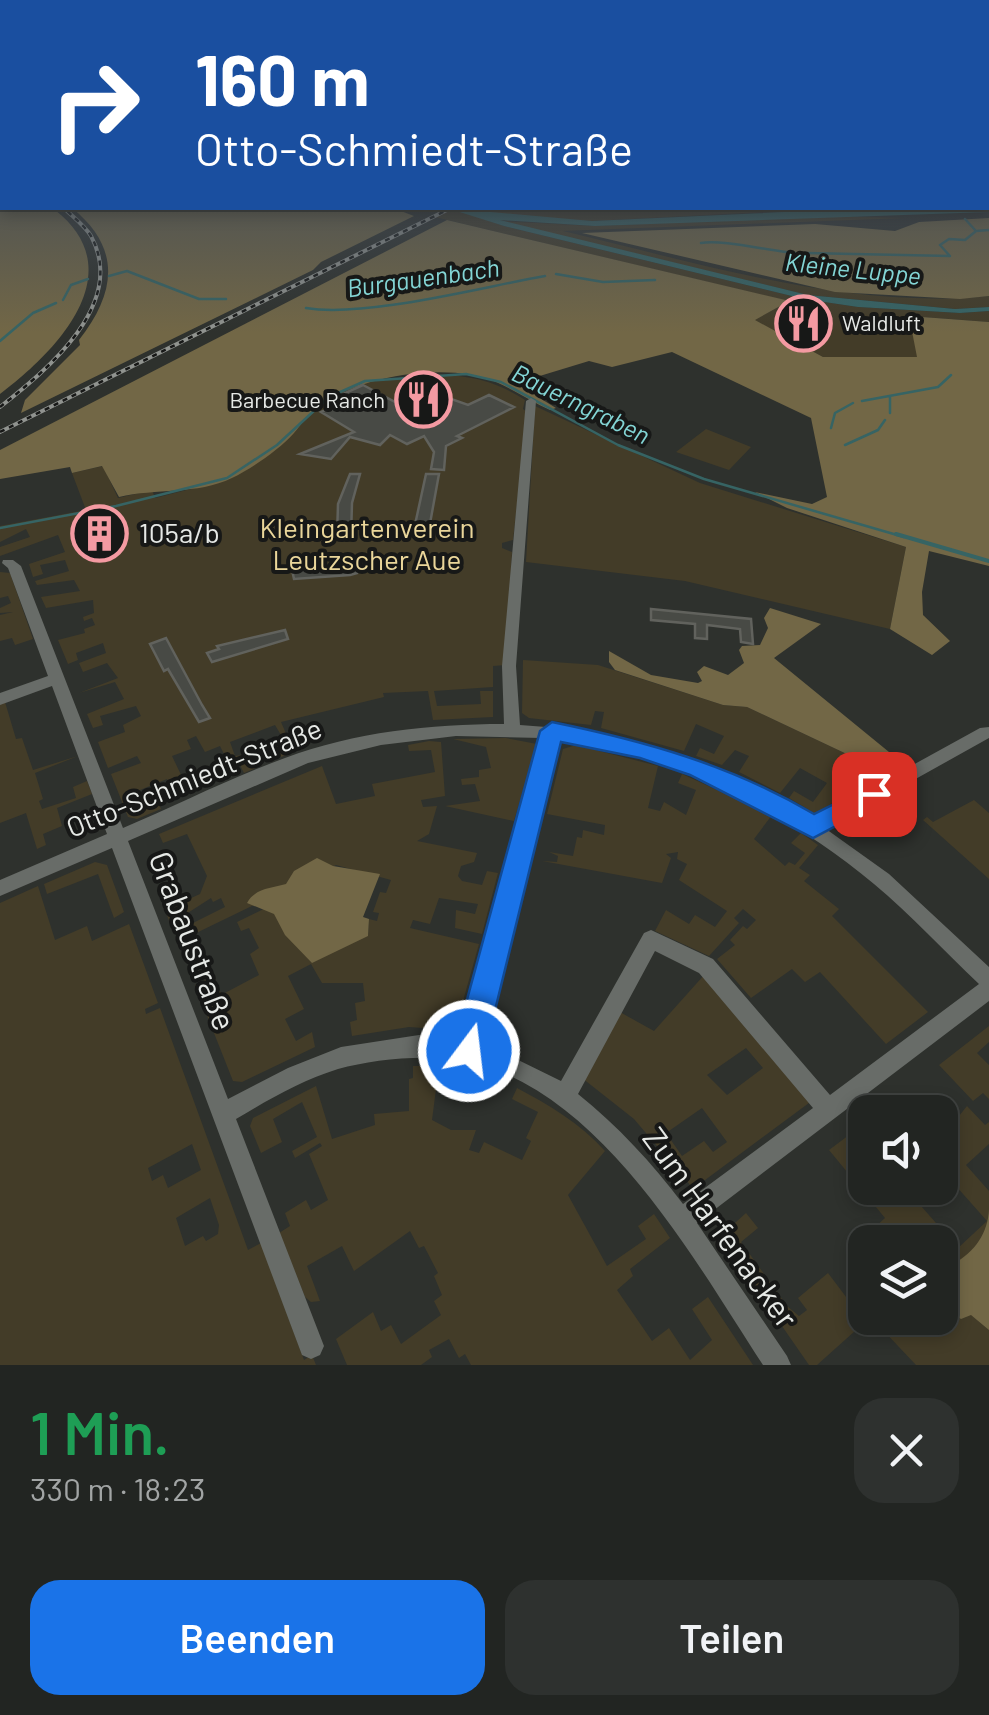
<!DOCTYPE html>
<html lang="de">
<head>
<meta charset="utf-8">
<style>
	:root { --surface:#222522; --page:#2e312f; --text:#f1f3f6; --muted:#a2a5a5; --line:#3f4240; --accent:#1a73e8 }
	body { margin:0; font-family:Barlow,sans-serif; background:var(--page); color:var(--text); height:100vh; display:flex; flex-direction:column; font-size:38px; white-space:nowrap }
	* { box-sizing:border-box; margin:0 }
	p { font-size:32px; color:var(--muted) }
	.icon { flex:none; width:55px; height:55px; fill:none; stroke:currentColor; stroke-width:2; stroke-linecap:round; stroke-linejoin:round }
	.map { position:relative; height:1365px; overflow:hidden }
	.sheet { display:flex; flex-direction:column; background:var(--surface); flex:1 }
	.sheet>* { flex:none }
	.top-card { position:absolute; left:0px; top:0px; width:990px; height:210px; box-shadow:0 5px 15px #0003,0 0 0 2px var(--line); background:#1a4fa0; color:#fff; overflow:hidden }
	.fabs { position:absolute; left:848px; top:1095px; display:grid; gap:20px }
	.fabs a { display:grid; place-items:center; width:110px; height:110px; border-radius:20px; background:var(--surface); box-shadow:0 5px 15px #0003,0 0 0 2px var(--line); font-size:50px }
	.pin { position:absolute; display:grid; place-items:center; width:85px; height:85px; color:#fff; margin:-42px; border-radius:20px; box-shadow:0 5px 15px #0006 }
	.me { position:absolute; width:110px; margin:-55px; rotate:15deg; stroke-linejoin:round; filter:drop-shadow(0 0 8px #0008) }
	.turn { display:flex; align-items:center; gap:35px; height:210px; padding:0 30px; font-size:45px }
	.turn .icon { width:130px; height:130px; stroke-width:2.5 }
	.turn b { display:block; font-size:70px; line-height:85px }
	.round { display:grid; place-items:center; flex:none; width:105px; height:105px; border-radius:30px; background:var(--page) }
	.overview { display:flex; align-items:center; justify-content:space-between; height:170px; padding:0 30px }
	h1 { font-size:60px; font-weight:600; line-height:75px; color:#1e9e55 }
	.action { display:flex; gap:20px; margin-top:auto; padding:20px 30px }
	.action a { flex:1; height:115px; border-radius:30px; background:var(--accent); color:#fff; font-size:40px; font-weight:600; line-height:115px; text-align:center }
	.action a+a { background:var(--page); color:var(--text) }
	.map>svg:first-child { display:block }
	.green { fill:#433c28; fill-rule:evenodd }
	.forest { fill:#726746 }
	.water { fill:#366464 }
	.lines { fill:none; stroke-linecap:round; stroke-linejoin:round }
	.stream-far1 { stroke:#366464; stroke-width:2.5 }
	.stream { stroke:#366464; stroke-width:4 }
	.building { fill:#484a45; stroke:#61625d; stroke-width:2.5 }
	.minor { fill:#686c68; fill-rule:evenodd }
	.rail-casing { stroke:#90938f; stroke-width:4 }
	.rail { stroke:#171817; stroke-width:2.5; stroke-dasharray:5; stroke-linecap:butt }
	.route { fill:#1a73e8; stroke:#114b97; stroke-width:2.5 }
	.labels { text-anchor:middle; stroke-width:8; stroke-linejoin:round; paint-order:stroke }
	.far-poi-label { font-size:22px; fill:#e6e9e6; stroke:#171817; text-anchor:start }
	.far-water-label { font-size:25px; font-style:italic; fill:#83d5d5; stroke:#171817 }
	.park-label { font-size:28px; fill:#ead69a; stroke:#171817 }
	.poi-label { font-size:28px; fill:#e6e9e6; stroke:#171817; text-anchor:start }
	.street-label { font-size:28px; fill:#e6e9e6; stroke:#171817 }
	.near-street-label { font-size:32px; fill:#e6e9e6; stroke:#171817 }
</style>
</head>
<body>
<div class="map">
<svg width="989" height="1365" viewBox="0 0 989 1365">
	<rect width="100%" height="100%" fill="#2e312d"/>
	<path class="green" d="M451 208 504 226 804 299 858 307 960 313 989 311V322L909 316 918 357H823L754 320 782 305 808 306 435 217Z
		M463 208H842L592 221 500 215Z
		M828 216 904 218 563 231C698 263 849 310 989 296V307L955 309 808 295 500 221 595 226Z
		M435 374C471 376 494 380 525 400L523 409 527 412 513 540 502 543V548L512 552 506 665 493 666V687L434 691 437 706 481 704 480 691H493V717L433 720 428 691 383 693 384 697 281 722 294 752 281 757 274 744 281 735 275 725 230 742 235 756 249 754 256 768 244 773 240 765 231 768 220 746 205 752 196 736 187 740 191 749 172 756 183 779 170 784 167 779 135 792 140 806 157 800 161 809 137 819 128 817 111 774 141 763 137 756 108 768 98 742 125 732 123 725 141 716 136 706 100 716 103 725 93 728 87 714 124 699 115 682 79 693 118 678 107 663 83 672 79 663 106 653 103 643 76 653 78 660 68 664 58 640 85 633 84 629 95 625 92 618 84 621 83 617 94 613 93 600 46 608 41 597 80 591 74 580 37 585 35 581 69 571 65 560 40 565 43 574 33 577 29 564 65 552 58 535 0 556V547L30 537 26 529 0 542V526L86 510 72 473 103 466 118 498 152 490 155 498 230 479 281 445 314 410 348 388 369 381Z
		M535 406 700 483 906 547 890 629 685 581 526 562Z
		M706 429 751 447 729 470 676 452Z
		M0 572 10 573 33 639 15 645 12 638 0 641V615L13 612 0 613V608L11 603 8 596 0 598Z
		M523 660 598 665 723 705 747 707 870 765 819 816 789 798 794 791 813 802 827 783 800 768 780 793 739 772 749 756 735 750 722 765 696 756 700 748 714 754 724 736 696 724 684 751 601 728 604 712 595 711 591 725 529 718 522 713Z
		M5 702 16 739 22 738 33 770 78 756 35 773 43 799 39 801 42 809 76 798 73 787 87 781 92 794 57 808 62 826 43 834 46 845 37 849 26 813 0 823V703Z
		M506 738 537 744 514 821 445 806 480 801 475 784 462 785 461 779 479 777V770L491 768 486 747 453 739Z
		M429 741 441 742 445 796 421 800 423 807 437 806 429 834 417 841 477 853 474 862 461 866 458 876 462 881 482 885 487 871 498 873 482 934 455 928 456 910 475 914 478 904 439 898 430 924 413 920 410 928 479 944 456 1026 450 1030 409 1027 352 1036 350 1022 357 1020 355 1003 365 1001 363 983H322L311 964 288 976 304 1009 285 1019 296 1041 312 1032 315 1047 242 1082 233 1081 195 985 215 975 216 988 223 994 259 975 250 954 259 948 249 928 241 931 237 922 278 902 368 936 369 919 377 921 379 913 373 912 380 892 386 893 391 880 336 865 190 936 187 926 225 907 221 898 213 902 211 898 183 916 186 925 173 931 165 910 200 894 207 876 187 834 163 843 159 834 322 766 336 804 375 796 372 784 435 772 431 750 409 751 408 745Z
		M576 745 658 766 648 808 660 811 664 802 686 815 696 790 678 783 682 774 772 815 754 839 785 866 789 862 795 865 805 853 791 843 801 833 818 845 799 868 810 875 804 881 839 909 832 916 928 1012 886 1044 820 972 805 982 792 969 751 998 717 959 735 945 730 940 743 926 747 929 756 920 743 909 734 918 739 923 709 956 655 931 666 910 689 924 695 915 715 927 727 911 679 880 687 864 677 859 678 852 666 854 671 858 662 883 542 861 557 862 558 856 549 852 573 856 577 837 582 838 583 830 604 835 605 825 547 814 563 749Z
		M974 800 989 813V879L923 820 927 817 933 822Z
		M95 862 107 865 124 912 114 918 98 874 47 894 44 884Z
		M38 886 55 940 87 926 92 941 129 924 158 1003 145 1009 146 1014 160 1008 248 1250 261 1243 304 1360 312 1355 316 1365H0V903ZM192 1144 201 1170 168 1188 163 1175 152 1181 148 1168ZM210 1198 219 1225 218 1234 206 1241 203 1236 185 1246 176 1218Z
		M705 974 813 1100 697 1186H691L634 1119 582 1078 618 1011 654 1031ZM746 1048 763 1068 727 1095 707 1075ZM702 1108 727 1142 713 1152 704 1141 682 1156 666 1133Z
		M989 1026V1042L977 1053 989 1065V1099L983 1093 973 1101 939 1065Z
		M413 1066H439L432 1120 451 1130H476L469 1150 479 1153 484 1142 522 1160 531 1141 526 1138 538 1112 512 1099 517 1088C549 1105 580 1123 605 1151L568 1195 607 1266 646 1239 638 1226 654 1214 670 1238 630 1269 633 1276 617 1290 652 1341 669 1328 690 1360 712 1340 692 1309 708 1297 753 1365H471L465 1354 459 1358 449 1339 429 1350 432 1357 421 1365H347L336 1339 373 1312 381 1331 391 1325 401 1344 441 1315 434 1301 442 1295 434 1276 438 1273 424 1246 419 1248 410 1231 354 1271 342 1246 307 1266 320 1301 311 1302 305 1297 279 1233 290 1226 285 1213 306 1200 311 1210 328 1200 309 1154 322 1146 320 1143 295 1158 292 1151 317 1137 302 1102 273 1119 282 1142 261 1153 250 1126 253 1118 316 1086 332 1139 375 1125 374 1114 409 1111V1079L413 1078Z
		M967 1106 985 1125 989 1122V1144L966 1165 989 1191V1365H916L881 1328 886 1321 891 1327 902 1318 911 1322 917 1318H940V1242H868L864 1237 885 1218 829 1150 857 1129 865 1139 858 1148 865 1156V1188H892L906 1204 914 1198 958 1248 987 1221 940 1168 948 1160 941 1152 948 1146 940 1136V1129L947 1123 951 1126Z
		M746 1213 758 1228 741 1242 787 1306 799 1316 807 1310 798 1298 828 1273 865 1322 817 1365H809L727 1247 726 1231Z"/>
	<path class="forest" d="M0 174 2 208 55 210C134 272 56 352 0 394Z
		M72 208H393L414 216 321 262 313 270 21 413 25 400 80 345 79 340C116 293 122 248 72 208Z
		M989 218V296L960 299 835 292 582 233 815 224 895 231 919 222Z
		M447 220 811 306 782 305 755 320 823 357H917L909 316 989 322V566L929 551 922 592 923 615 950 641 932 655 890 629 906 547 787 508 755 492 812 504 827 497 811 418 672 352 612 367 589 361 520 382 545 389 538 397 556 408 550 410C532 402 515 390 496 382 447 361 354 376 314 410 306 417 301 425 294 433 279 450 252 468 232 478 197 495 156 488 119 497L102 466 72 473 70 467 0 479V450Z
		M770 608 821 624 774 658 889 752 870 765 747 707 723 705 615 670 609 662V651L651 675 698 683 702 681 697 672 704 666 728 675 744 663 739 650 742 646 760 645 768 628 764 618Z
		M317 858 333 866 380 874 363 917 369 919 368 936 312 963 285 935 274 914 247 903C255 888 272 888 286 884L294 871Z
		M989 1209V1330L971 1315 961 1319 940 1304V1256L953 1264C975 1252 988 1233 989 1209Z"/>
	<path class="water" d="M989 189V212L595 226 500 220 808 295 955 309 989 307V311L960 313 858 307 804 299 504 226 447 208 592 221 868 208H988Z"/>
	<g class="lines">
		<path class="stream-far1" d="M976 231 989 230
			M701 243C722 239 769 251 795 253
			M806 253 950 256 940 245 949 239 965 240 976 231 965 219
			M556 274 603 282 655 280
			M109 276 127 271 199 299H226
			M63 300 71 285 88 279
			M306 308C365 318 482 287 545 276
			M0 341 33 313 56 303
			M890 397V413
			M862 401 938 387 951 375
			M831 428 835 413 853 403
			M845 445 878 430 885 420
			M0 528 116 506 227 478 277 445 329 397 365 381 466 374 501 382 618 445 704 479 904 537"/>
		<path class="stream" d="M896 534 989 561"/>
	</g>
	<path class="building" d="M363 385 399 404 429 391 468 405 489 395 514 407 457 436 462 438 446 446 444 470 431 469 434 452 424 436 407 444 390 435 380 445 350 437 331 459 300 454 354 432 321 412 343 403 334 398Z
		M350 474H360L352 503 351 536 337 537 338 504Z
		M426 474H439L431 518 428 534H413Z
		M356 562 357 573 350 575 294 579 292 570Z
		M651 609 751 619 753 644 741 642 740 629 707 625V639L695 638V624L651 620Z
		M285 630 288 639 212 662 207 653 219 649 217 646Z
		M166 638 202 705 210 718 199 722 168 669 164 671 150 644Z"/>
	<g class="lines">
		<path class="minor" d="M531 398 536 401 516 666 520 725 546 727 552 725 559 729 600 734 676 755 744 782 813 820 980 728 989 727V738L826 829 889 874 989 967V1001L697 1223 787 1356 791 1365H763C695 1261 612 1111 489 1067 446 1052 382 1057 338 1069 302 1080 268 1100 236 1119L324 1346 320 1355 311 1359 302 1355 112 848 0 896V880L107 834 52 686 0 705V693L48 676 8 568 2 563 3 560H13L21 566 123 828C177 805 230 778 285 758 355 732 430 724 504 724L502 666 526 401ZM456 736 542 738 461 1041 419 1035 341 1047 288 1068 228 1099 128 841 308 763 381 745ZM558 740C675 757 783 808 874 884 911 915 944 951 979 984L830 1095 713 959 651 930 644 933 561 1081 496 1049 481 1044ZM655 951 699 973 813 1108 683 1204C652 1163 618 1126 578 1094Z"/>
		<defs>
			<path id="rail" d="M0 407C47 370 128 304 91 236 85 226 73 217 64 208
				M0 432 451 208"/>
		</defs>
		<use href="#rail" class="rail-casing"/>
		<use href="#rail" class="rail"/>
	</g>
	<linearGradient id="sky" x2="0" y2="1"><stop stop-color="#191b19"/><stop offset="0.43" stop-color="#464e57"/><stop offset="1" stop-color="#464e57" stop-opacity="0"/></linearGradient>
	<rect width="989" height="333" fill="url(#sky)"/>
	<path class="route" d="M552 722C645 741 731 765 814 814L874 784 883 787 887 794 883 801 813 838 690 775 640 758 561 742 485 1051 481 1063 469 1067 458 1063 453 1051 540 731Z"/>
	<defs>
		<symbol id="restaurant-ring" viewBox="-11 -11 22 22"><circle r="9.5" fill="#171817" stroke="#f49aa2" stroke-width="1.5"/><path d="M-5-6h1v4h1v-4h1v4h1v-4h1v5L-1.5 .5V6h-2V.5L-5-1ZM5-6V6H3V1.5H1.5Q1.5-4 5-6Z" fill="#f49aa2"/></symbol>
		<symbol id="building-ring" viewBox="-11 -11 22 22"><circle r="9.5" fill="#171817" stroke="#f49aa2" stroke-width="1.5"/><path d="M-4-6H4V6H1V3H-1V6H-4ZM-2.5-4.3h1.7v1.8h-1.7ZM.8-4.3h1.7v1.8H.8ZM-2.5-1h1.7V.8h-1.7ZM.8-1h1.7V.8H.8Z" fill="#f49aa2"/></symbol>
	</defs>
	<g fill-rule="evenodd">
		<use href="#restaurant-ring" x="772" y="292" width="63" height="63"/>
		<use href="#restaurant-ring" x="392" y="368" width="63" height="63"/>
		<use href="#building-ring" x="68" y="502" width="63" height="63"/>
	</g>
	<g class="labels">
		<g class="far-poi-label">
			<text x="842" y="331">Waldluft</text>
			<text x="385" y="408" text-anchor="end">Barbecue Ranch</text>
		</g>
		<g class="far-water-label">
			<text transform="translate(853 269) rotate(6)" y="9">Kleine Luppe</text>
			<text transform="translate(423 278) rotate(-8)" y="9">Burgauenbach</text>
			<text transform="translate(581 404) rotate(26)" y="9">Bauerngraben</text>
		</g>
		<g class="park-label">
			<text x="367" y="538">Kleingartenverein<tspan x="367" dy="32">Leutzscher Aue</tspan></text>
		</g>
		<g class="poi-label">
			<text x="139" y="543">105a/b</text>
		</g>
		<g class="street-label">
			<text transform="translate(194 778) rotate(-22)" y="10">Otto-Schmiedt-Straße</text>
		</g>
		<g class="near-street-label">
			<text transform="translate(192 941) rotate(69)" y="11">Grabaustraße</text>
			<text transform="translate(720 1228) rotate(54)" y="11">Zum Harfenacker</text>
		</g>
	</g>
</svg>
<div class="fabs">
<a><svg class="icon" aria-label="sound" viewBox="0 0 24 24"><path d="M4 9h4l5-4v14l-5-4H4zM17 9q2 3 0 6"/></svg></a>
<a><svg class="icon" aria-label="layers" viewBox="0 0 24 24"><path d="M12 4l9 5-9 5-9-5zM3 14l9 5 9-5"/></svg></a>
</div>
<div class="pin" style="left:874px;top:794px;background:#d93025"><svg class="icon" aria-label="arrive" viewBox="0 0 24 24"><path d="M6 21V4h12l-3 4 3 4H6"/></svg></div>
<svg class="me" style="left:469px;top:1051px" viewBox="-20 -20 40 40"><circle r="17" fill="#1a73e8" stroke="#fff" stroke-width="3"/><path d="M0-11L8 9 0 5-8 9z" fill="#fff"/></svg>
<div class="top-card">
<div class="turn"><svg class="icon" aria-label="right" viewBox="0 0 24 24"><path d="M7 20v-9h11M14 6l5 5-5 5"/></svg><div><b>160 m</b>Otto-Schmiedt-Straße</div></div>
</div>
</div>
<section class="sheet">
<div class="overview"><div><h1>1 Min.</h1><p>330 m · 18:23</p></div><a class="round"><svg class="icon" aria-label="close" viewBox="0 0 24 24"><path d="M6 6l12 12M18 6L6 18"/></svg></a></div>
<div class="action"><a>Beenden</a><a>Teilen</a></div>
</section>
</body>
</html>
